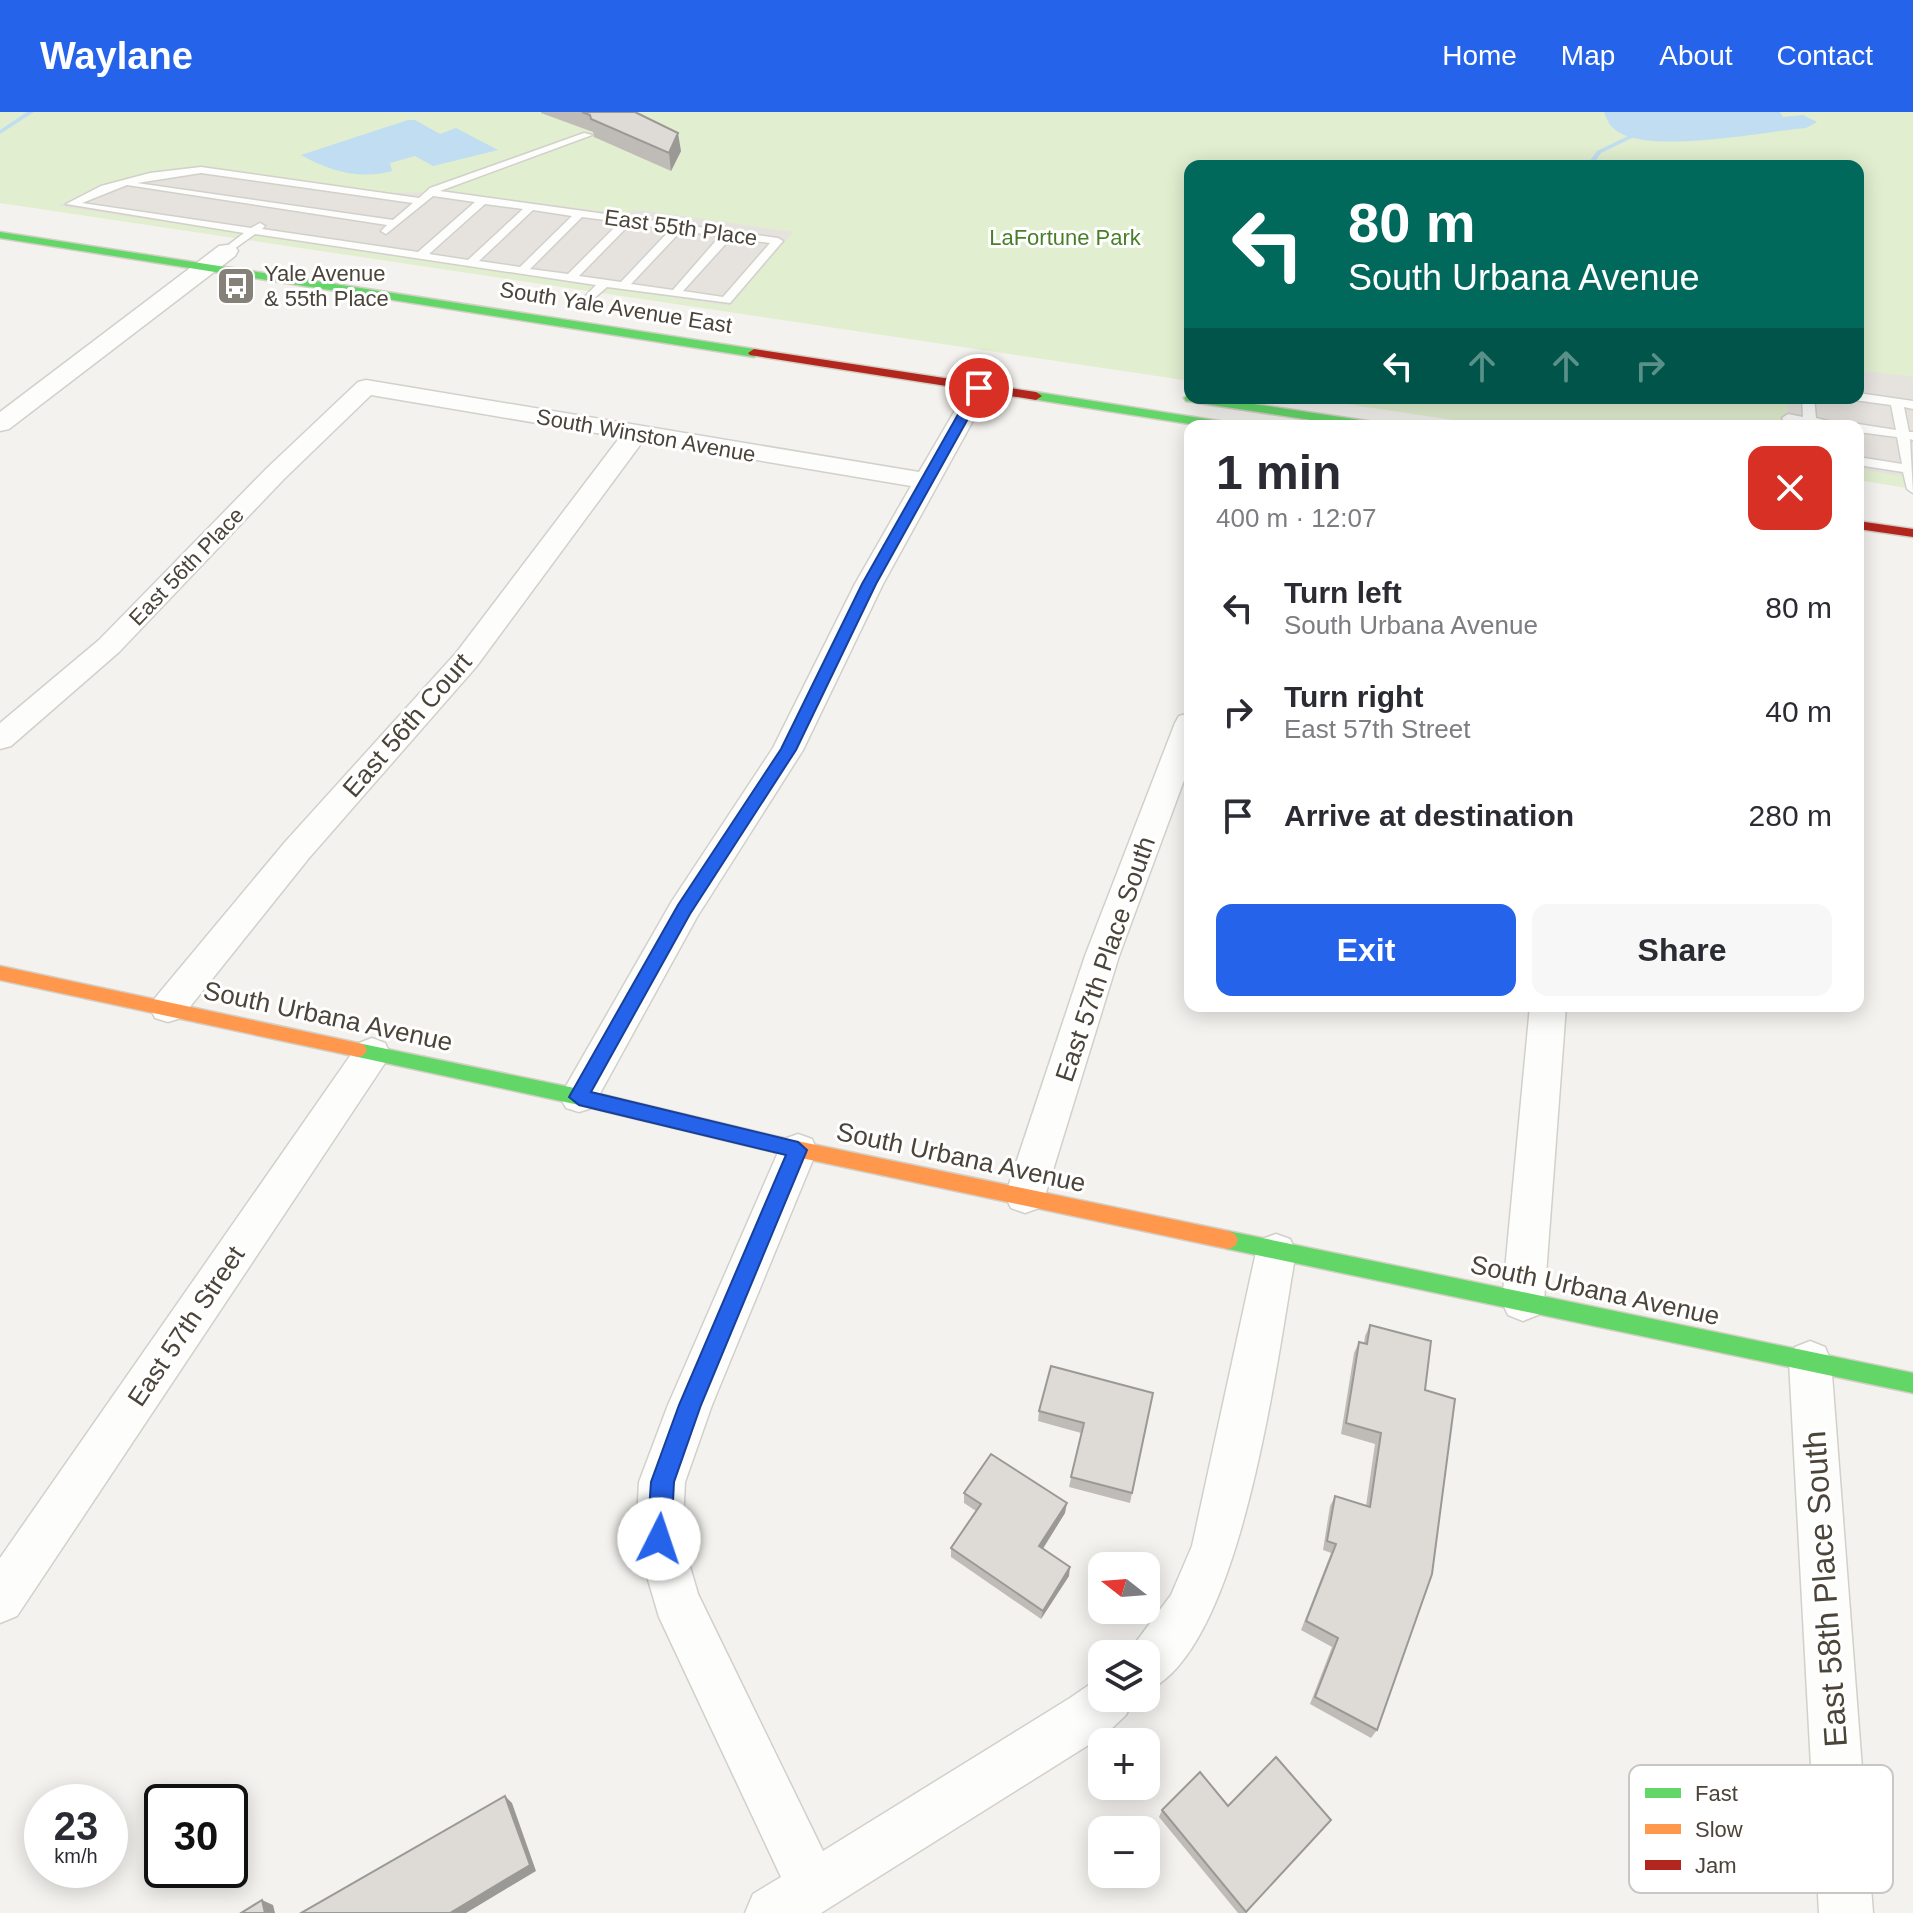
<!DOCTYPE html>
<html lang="en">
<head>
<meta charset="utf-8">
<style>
	:root { --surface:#fff; --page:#f7f7f7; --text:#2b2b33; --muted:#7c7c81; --accent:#2563eb }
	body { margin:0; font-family:Arial,sans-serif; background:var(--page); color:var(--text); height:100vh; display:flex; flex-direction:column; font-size:30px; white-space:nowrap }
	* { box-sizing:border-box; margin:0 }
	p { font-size:26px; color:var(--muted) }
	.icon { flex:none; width:44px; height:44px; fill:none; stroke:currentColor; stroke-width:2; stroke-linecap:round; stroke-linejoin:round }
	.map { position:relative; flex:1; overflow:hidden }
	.details { position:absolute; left:1184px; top:308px; width:680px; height:592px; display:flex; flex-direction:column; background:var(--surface); border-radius:16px; box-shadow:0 4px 20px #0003 }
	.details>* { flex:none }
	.guide { position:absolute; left:1184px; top:48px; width:680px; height:244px; border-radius:16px; box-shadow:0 4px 20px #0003; background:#00695c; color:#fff; overflow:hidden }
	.needle { width:52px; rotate:287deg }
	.buttons { position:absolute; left:1088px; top:1440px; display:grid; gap:16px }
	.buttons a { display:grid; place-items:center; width:72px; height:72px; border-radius:16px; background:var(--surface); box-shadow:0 4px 20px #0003; font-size:40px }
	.speed { position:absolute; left:24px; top:1672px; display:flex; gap:16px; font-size:40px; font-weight:700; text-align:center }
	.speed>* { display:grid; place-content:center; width:104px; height:104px; border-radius:50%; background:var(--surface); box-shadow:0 4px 20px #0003; line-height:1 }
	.speed small { font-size:20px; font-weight:400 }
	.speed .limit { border:4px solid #111; border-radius:12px; background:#fff; color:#111 }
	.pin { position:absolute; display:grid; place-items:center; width:68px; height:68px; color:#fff; margin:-34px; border:4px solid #fff; border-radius:50%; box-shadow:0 2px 8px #0007 }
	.me { position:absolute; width:88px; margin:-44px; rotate:4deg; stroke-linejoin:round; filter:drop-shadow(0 0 6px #0008) }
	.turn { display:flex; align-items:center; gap:28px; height:168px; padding:0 32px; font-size:36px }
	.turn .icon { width:104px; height:104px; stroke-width:2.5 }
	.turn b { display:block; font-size:56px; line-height:68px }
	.lanes { display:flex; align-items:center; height:76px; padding:0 32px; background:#0003; justify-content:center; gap:40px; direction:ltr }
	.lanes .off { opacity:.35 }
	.round { display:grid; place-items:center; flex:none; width:84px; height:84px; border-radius:16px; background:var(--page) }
	.summary { display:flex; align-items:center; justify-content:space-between; height:136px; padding:0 32px }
	h1 { font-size:48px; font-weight:800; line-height:60px }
	.primary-button { display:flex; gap:16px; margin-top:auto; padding:16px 32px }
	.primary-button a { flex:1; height:92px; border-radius:16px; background:var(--accent); color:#fff; font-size:32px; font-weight:800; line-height:92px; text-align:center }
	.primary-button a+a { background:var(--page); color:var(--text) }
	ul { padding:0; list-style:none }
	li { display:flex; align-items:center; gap:24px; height:104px; padding:0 32px }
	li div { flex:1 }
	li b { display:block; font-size:30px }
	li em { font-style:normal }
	header { display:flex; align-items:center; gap:48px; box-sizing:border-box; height:112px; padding:0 40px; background:var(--accent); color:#fff }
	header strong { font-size:38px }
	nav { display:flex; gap:44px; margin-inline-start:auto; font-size:28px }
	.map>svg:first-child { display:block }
	.green { fill:#e1eecf }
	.parking { fill:#e6e3df }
	.water { fill:#c0ddf1 }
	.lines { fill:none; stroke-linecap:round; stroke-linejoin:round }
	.stream { fill:#c0ddf1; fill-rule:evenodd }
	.lane-casing { stroke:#d2d0cb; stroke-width:3 }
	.street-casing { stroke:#d2d0cb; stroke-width:3 }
	.fast-casing { stroke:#d3cfc5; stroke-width:3 }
	.slow-casing { stroke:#d3cfc5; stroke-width:3 }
	.jam-casing { stroke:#d3cfc5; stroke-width:3 }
	.lane { fill:#fdfdfc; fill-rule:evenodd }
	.street { fill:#fdfdfc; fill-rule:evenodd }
	.fast { fill:#63d668; fill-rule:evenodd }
	.slow { fill:#ff974d; fill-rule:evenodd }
	.jam { fill:#b3261e; fill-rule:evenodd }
	.wall { fill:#bfbcb8 }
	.shaded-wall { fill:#9b9996 }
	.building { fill:#dedbd6; stroke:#9b9996; stroke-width:2 }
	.route { fill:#2563eb; stroke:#184099; stroke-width:2 }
	.labels { text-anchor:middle; stroke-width:6; stroke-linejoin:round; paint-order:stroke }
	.far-street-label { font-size:22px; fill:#4b4439; stroke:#fff }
	.far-park-label { font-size:22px; fill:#4a7f2a; stroke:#fff }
	.far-poi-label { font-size:22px; fill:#4b4439; stroke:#fff; text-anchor:start }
	.street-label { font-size:26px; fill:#4b4439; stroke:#fff }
	.near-street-label { font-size:32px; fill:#4b4439; stroke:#fff }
	.key { fill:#fff; stroke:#c9c7c4; stroke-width:2 }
	.key-label { font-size:22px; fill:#4b4439 }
</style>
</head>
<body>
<header>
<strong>Waylane</strong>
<nav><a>Home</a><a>Map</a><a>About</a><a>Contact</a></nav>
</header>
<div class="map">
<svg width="1913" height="1801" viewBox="0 0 1913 1801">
	<rect width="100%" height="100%" fill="#f4f2ee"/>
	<path class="green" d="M0 0H1913V377L1858 368V314H1493L1306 286H1858V54H1190V269L0 91Z"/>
	<path class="parking" d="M197 56 382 81 454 80 631 103 630 98 656 100 793 120 730 194 58 94 108 71Z
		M1858 258 1913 265V366L1858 357V314H1788L1787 286H1858Z"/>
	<path class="water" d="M1604 0H1780L1783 5 1803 3 1817 10 1806 16C1764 19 1644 45 1613 16 1609 13 1606 5 1604 0Z
		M408 8H415L440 22 456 16 498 38 433 54 415 44 390 51 392 59C361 68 329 59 301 43Z"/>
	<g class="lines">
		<path class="stream" d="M27 0H34L0 22V18Z
			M1630 23 1633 25 1632 26 1601 41 1592 54H1586L1597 39Z"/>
		<defs>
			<path id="lane" d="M584 21 592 23 440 79 778 126 783 129 730 191 607 175 583 196 577 193 596 173 255 122 227 142 223 141V137L244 121 66 92 101 74 150 61 201 55 419 86 430 76ZM201 61 413 91 393 108 137 71ZM127 73 387 113 381 119 386 122 433 84 475 90 418 140 262 117 265 114 260 111 251 116 82 91ZM485 92 523 97 468 148 429 142ZM533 98 572 104 520 155 479 149ZM582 105 620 110 568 162 530 157ZM630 112 671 117 621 170 579 164ZM681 119 720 124 673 178 631 172ZM731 126 770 131 723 185 683 179Z
				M1858 281 1913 289V297L1904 295 1909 320H1913V328L1910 327 1913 381 1907 377 1903 360 1858 353V345L1902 352 1897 325 1858 320V314H1853L1858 312 1896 318 1891 293 1854 288 1858 286Z
				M1802 286H1814L1816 306 1849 314H1804L1784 309 1782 306 1788 302 1803 305Z"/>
			<path id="street" d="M227 133 235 134 238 139 235 144 9 317 0 319V300L219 134Z
				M366 268 919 360 971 271H987L991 276 883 472 803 638 697 805 592 996 579 1000 566 996 560 985 566 974 672 789 773 636 855 472 911 374 643 329 476 555 309 746 181 906 168 910 155 906 150 896 155 886 285 730 456 541 620 325 371 283 284 367 119 540 11 634 0 637V611L99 528 266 357 358 270Z
				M1190 601V652L1119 844 1045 1084 1039 1096 1025 1101 1011 1096 1005 1084 1085 844 1175 611 1179 604Z
				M1530 894H1566L1544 1190 1538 1203 1523 1209 1508 1203 1502 1190Z
				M372 926 385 931 390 941 385 951 17 1504 0 1511V1446L359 931Z
				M798 1022 812 1027 817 1038 712 1293 685 1370 682 1427 698 1482 823 1739 1070 1586 1102 1564V1586H1134L1126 1603 1106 1622 821 1801H745L753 1782 781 1765 659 1505 636 1427 639 1370 668 1293 779 1038 784 1027Z
				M1276 1122 1290 1127 1296 1140C1278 1238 1243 1539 1146 1579V1542H1127L1171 1483 1192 1434 1256 1140 1262 1127Z
				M1810 1229 1825 1235 1831 1249 1873 1801H1819L1789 1249 1795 1235Z"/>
			<path id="fast" d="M0 120 754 237 760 241 754 245 0 126Z
				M1036 280 1225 310 1231 314H1202L1032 287 1030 284Z
				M1190 282V286H1214L1374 310 1380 314H1350L1186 289 1184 286Z
				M358 931 579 977 778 1025 785 1027 788 1033 785 1039 778 1041 579 993 358 945 352 943 349 938 352 933Z
				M1228 1119 1913 1261V1281L1228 1137 1221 1134 1218 1128 1221 1122Z"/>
			<path id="slow" d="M0 854 358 931 364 933 367 938 364 943 358 945 0 868Z
				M778 1025 1228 1119 1235 1122 1238 1128 1235 1134 1228 1137 778 1041 771 1039 768 1033 771 1027Z"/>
			<path id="jam" d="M754 237 1036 280 1042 284 1036 288 750 243 748 241Z
				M1858 409 1913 417V425L1858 417Z"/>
		</defs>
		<use href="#lane" class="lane-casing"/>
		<use href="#street" class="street-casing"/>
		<use href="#fast" class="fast-casing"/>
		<use href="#slow" class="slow-casing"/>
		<use href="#jam" class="jam-casing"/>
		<use href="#lane" class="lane"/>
		<use href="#street" class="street"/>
		<use href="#fast" class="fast"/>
		<use href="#slow" class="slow"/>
		<use href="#jam" class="jam"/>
	</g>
	<path class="wall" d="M541 0H635L681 39 671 59 594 25 593 20 541 1Z
		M1370 1213 1431 1229 1377 1618 1371 1626 1310 1592 1332 1535 1301 1518 1331 1441 1323 1438 1330 1394 1335 1384 1366 1394 1375 1332 1341 1322 1354 1241 1359 1230 1364 1231 1365 1224Z
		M1153 1281 1130 1391 1069 1375 1081 1321 1038 1309 1039 1299Z
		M964 1381 1065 1401 1043 1437 1069 1464 1041 1507 951 1445V1436L976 1399 964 1391Z
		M1228 1694 1331 1708 1245 1801H1238L1159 1705 1162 1698Z"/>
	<path class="shaded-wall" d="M678 21 681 39 671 59 669 41Z
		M1067 1391 1065 1401 1038 1444 1039 1434Z
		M1070 1455 1069 1464 1041 1507 1043 1499Z
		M505 1684 512 1691 536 1759 466 1801H450Z
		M262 1788 273 1793 275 1801H265Z"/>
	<path class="building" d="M582 0H635L678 21 669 41 591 7 590 3Z
		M1370 1213 1431 1229 1425 1278 1455 1287 1432 1462 1377 1618 1315 1585 1338 1526 1306 1509 1336 1432 1327 1429 1335 1384 1370 1395 1381 1321 1346 1311 1359 1230 1367 1232Z
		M1051 1254 1153 1281 1132 1381 1071 1365 1084 1311 1039 1299Z
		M991 1342 1067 1391 1039 1434 1070 1455 1043 1499 951 1436 981 1392 964 1381Z
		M1276 1645 1331 1708 1246 1800 1162 1698 1200 1660 1228 1694Z
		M505 1684 530 1753 450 1801H301Z
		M262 1788 265 1801H241Z"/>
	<path class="route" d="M979 272 985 276 876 472 796 638 690 802 591 980 798 1030 807 1038 701 1293 674 1370 671 1427 667 1435 659 1438 651 1435 647 1427 651 1370 679 1293 786 1043 579 993 569 985 678 793 781 637 862 472 973 276Z"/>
	<defs>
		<symbol id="bus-square" viewBox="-11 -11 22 22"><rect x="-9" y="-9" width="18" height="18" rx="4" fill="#868178" stroke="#fff"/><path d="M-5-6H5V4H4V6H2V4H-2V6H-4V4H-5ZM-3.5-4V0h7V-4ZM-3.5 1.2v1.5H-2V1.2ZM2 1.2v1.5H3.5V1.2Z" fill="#fff"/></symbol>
	</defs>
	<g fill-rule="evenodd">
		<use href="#bus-square" x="214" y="152" width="44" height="44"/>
	</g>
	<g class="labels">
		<g class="far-street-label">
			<text transform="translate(681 115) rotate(8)" y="8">East 55th Place</text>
			<text transform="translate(616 195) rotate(9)" y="8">South Yale Avenue East</text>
			<text transform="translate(646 323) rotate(10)" y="8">South Winston Avenue</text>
			<text transform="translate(186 454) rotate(-46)" y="8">East 56th Place</text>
		</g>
		<g class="far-park-label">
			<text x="1065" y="133">LaFortune Park</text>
		</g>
		<g class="far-poi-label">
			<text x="264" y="169">Yale Avenue<tspan x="264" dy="25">&amp; 55th Place</tspan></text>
		</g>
		<g class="street-label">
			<text transform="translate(407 613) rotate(-49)" y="9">East 56th Court</text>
			<text transform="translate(1105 847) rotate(-71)" y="9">East 57th Place South</text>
			<text transform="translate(328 904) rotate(12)" y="9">South Urbana Avenue</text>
			<text transform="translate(961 1045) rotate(12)" y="9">South Urbana Avenue</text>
			<text transform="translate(1595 1178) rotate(12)" y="9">South Urbana Avenue</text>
			<text transform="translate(186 1214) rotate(-56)" y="9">East 57th Street</text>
		</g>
		<g class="near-street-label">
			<text transform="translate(1825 1477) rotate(-94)" y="11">East 58th Place South</text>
		</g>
	</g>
	<rect x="1629" y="1653" width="264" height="128" rx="12" class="key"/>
	<rect x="1645" y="1676" width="36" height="10" fill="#63d668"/>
	<rect x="1645" y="1712" width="36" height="10" fill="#ff974d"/>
	<rect x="1645" y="1748" width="36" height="10" fill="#b3261e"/>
	<g class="key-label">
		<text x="1695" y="1689">Fast</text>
		<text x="1695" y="1725">Slow</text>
		<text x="1695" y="1761">Jam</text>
	</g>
</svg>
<div class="buttons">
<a><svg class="needle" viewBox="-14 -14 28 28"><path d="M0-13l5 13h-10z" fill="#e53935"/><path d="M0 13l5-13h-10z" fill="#7c7c81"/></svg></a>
<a><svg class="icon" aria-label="layers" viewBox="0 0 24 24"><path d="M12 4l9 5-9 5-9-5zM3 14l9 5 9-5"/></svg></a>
<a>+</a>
<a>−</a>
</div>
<div class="speed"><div>23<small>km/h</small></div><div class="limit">30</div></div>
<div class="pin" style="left:979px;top:276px;background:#d93025"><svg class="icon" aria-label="arrive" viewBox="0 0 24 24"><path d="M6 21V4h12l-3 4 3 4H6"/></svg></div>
<svg class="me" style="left:659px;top:1427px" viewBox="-20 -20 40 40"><circle r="19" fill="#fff"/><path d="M0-13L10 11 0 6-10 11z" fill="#2563eb"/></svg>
<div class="guide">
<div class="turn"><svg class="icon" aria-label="left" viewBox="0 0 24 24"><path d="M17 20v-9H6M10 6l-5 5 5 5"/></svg><div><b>80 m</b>South Urbana Avenue</div></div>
<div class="lanes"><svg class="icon" aria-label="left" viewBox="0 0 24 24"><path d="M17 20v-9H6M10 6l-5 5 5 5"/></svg><svg class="icon off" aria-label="ahead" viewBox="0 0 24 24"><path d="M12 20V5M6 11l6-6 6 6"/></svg><svg class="icon off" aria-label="ahead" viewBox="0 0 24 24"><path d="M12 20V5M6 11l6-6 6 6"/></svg><svg class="icon off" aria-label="right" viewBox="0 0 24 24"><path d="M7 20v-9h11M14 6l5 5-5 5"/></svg></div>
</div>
<section class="details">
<div class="summary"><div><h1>1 min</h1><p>400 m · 12:07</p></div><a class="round" style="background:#d93025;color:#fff"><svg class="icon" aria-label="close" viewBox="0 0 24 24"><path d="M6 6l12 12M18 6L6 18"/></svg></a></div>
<ul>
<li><svg class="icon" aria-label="left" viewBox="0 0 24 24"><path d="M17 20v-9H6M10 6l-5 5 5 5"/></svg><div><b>Turn left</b><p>South Urbana Avenue</p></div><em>80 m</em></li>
<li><svg class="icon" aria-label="right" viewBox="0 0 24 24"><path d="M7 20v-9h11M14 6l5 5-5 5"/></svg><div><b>Turn right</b><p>East 57th Street</p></div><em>40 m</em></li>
<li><svg class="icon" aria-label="arrive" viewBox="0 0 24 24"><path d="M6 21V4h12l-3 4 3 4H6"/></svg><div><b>Arrive at destination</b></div><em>280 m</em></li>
</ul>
<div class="primary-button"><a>Exit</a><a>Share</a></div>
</section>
</div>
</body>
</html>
